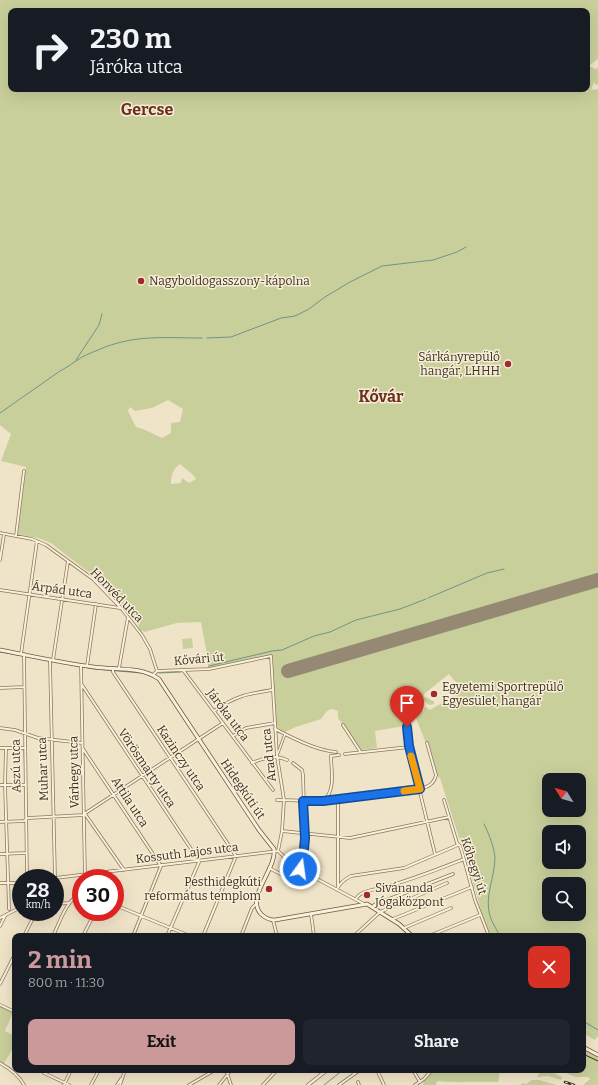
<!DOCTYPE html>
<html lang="en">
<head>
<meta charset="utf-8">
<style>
	:root { --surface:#171b24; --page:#20242c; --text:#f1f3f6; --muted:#9ea1a6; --accent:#cc999b }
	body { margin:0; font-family:Bitter,serif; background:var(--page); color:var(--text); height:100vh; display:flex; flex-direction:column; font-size:15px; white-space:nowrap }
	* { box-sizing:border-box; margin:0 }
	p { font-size:13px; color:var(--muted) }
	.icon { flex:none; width:22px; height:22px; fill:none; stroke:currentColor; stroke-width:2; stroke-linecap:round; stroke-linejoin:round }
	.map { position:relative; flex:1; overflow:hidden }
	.drawer { position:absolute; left:12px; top:933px; width:574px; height:140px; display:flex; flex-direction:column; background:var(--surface); border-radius:8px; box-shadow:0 4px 16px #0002 }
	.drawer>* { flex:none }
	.hud { position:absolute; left:8px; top:8px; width:582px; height:84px; border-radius:8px; box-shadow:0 4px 16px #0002; background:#171b24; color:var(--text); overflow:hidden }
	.needle { width:26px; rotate:307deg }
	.fabs { position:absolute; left:542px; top:773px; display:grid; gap:8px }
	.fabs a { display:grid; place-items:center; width:44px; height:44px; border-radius:8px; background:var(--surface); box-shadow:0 4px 16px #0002; font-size:20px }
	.speed { position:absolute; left:12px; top:869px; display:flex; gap:8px; font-size:20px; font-weight:700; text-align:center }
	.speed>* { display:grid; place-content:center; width:52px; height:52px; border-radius:50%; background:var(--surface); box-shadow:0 4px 16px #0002; line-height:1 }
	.speed small { font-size:10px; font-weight:400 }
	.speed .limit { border:6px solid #d22; background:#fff; color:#111 }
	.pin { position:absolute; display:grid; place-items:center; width:34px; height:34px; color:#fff; margin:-41px -17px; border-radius:50% 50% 50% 0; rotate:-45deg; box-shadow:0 0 4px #0007 }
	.pin .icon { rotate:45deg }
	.me { position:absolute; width:44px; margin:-22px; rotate:14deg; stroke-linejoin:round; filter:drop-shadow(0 0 3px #0008) }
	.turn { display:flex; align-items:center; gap:14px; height:84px; padding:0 16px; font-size:18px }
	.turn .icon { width:52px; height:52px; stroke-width:2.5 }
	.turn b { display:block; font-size:28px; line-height:34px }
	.round { display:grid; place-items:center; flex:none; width:42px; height:42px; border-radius:8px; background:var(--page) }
	.summary { display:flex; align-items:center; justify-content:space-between; height:68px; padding:0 16px }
	h1 { font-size:24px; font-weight:700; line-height:30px; color:var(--accent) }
	.action { display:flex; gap:8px; margin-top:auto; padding:8px 16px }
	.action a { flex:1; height:46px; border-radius:8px; background:var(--accent); color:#111; font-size:16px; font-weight:700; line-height:46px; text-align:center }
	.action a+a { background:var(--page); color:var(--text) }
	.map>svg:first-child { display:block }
	.green { fill:#c9cf9b; fill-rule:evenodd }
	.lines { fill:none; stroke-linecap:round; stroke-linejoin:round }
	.stream { stroke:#6f938a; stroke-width:1 }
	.runway { stroke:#968974; stroke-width:14 }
	.pedestrian-casing { stroke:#8d765c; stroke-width:3 }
	.minor-casing { stroke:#8d765c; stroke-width:3.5 }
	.tertiary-casing { stroke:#8d765c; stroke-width:4 }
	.secondary-casing { stroke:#6f573f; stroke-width:4.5 }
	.pedestrian { stroke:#faf1dc; stroke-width:1.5 }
	.minor { stroke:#faf1dc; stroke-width:2 }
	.tertiary { stroke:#faf1dc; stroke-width:2.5 }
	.secondary { stroke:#faf1dc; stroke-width:3 }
	.tram { stroke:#3d2e20; stroke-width:1 }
	.rail-casing { stroke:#3d2e20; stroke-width:2.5 }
	.rail { stroke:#f7eed8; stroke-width:1; stroke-dasharray:3; stroke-linecap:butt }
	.route-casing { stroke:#114b97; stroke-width:10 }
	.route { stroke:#1a73e8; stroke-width:7 }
	.slow { stroke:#f59e0b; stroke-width:7 }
	.poi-dot { fill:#9e2a2b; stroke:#f7eed8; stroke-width:1.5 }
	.labels { text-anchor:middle; stroke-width:3; stroke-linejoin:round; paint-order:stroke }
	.poi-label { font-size:12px; fill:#3d2e20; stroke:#f7eed8; text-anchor:start }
	.street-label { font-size:12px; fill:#3d2e20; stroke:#f7eed8 }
	.district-label { font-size:16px; font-weight:bold; fill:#6b2e1e; stroke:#f7eed8 }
</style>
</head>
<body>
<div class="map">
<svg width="598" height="1085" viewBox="0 0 598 1085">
	<rect width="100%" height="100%" fill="#f0e4c8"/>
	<path class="green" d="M0 0H598V59L587 67V11H11V89H586V92L588 91 587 70 589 73 590 67H592L595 69 598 68V85H596L594 82 591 90 598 89V1036L595 1040 583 1033 585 1029 593 1033 583 1027V936H491L482 914 463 847 461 844 440 778 436 775 426 743 413 711 422 709 424 712V708L426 707 430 710 458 694 459 686 449 674 424 694V697L428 698 432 701H434V704L429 705 423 700 421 702 422 704 418 705 415 703V700L401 704 404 726 375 731 377 748 361 750 338 718V711L332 709 327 711 321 719 296 727 285 732 276 728 272 655 208 668V660L201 622 177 623 144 632 142 630 141 632 138 628 139 626 129 612 112 594 94 576 70 558 51 543 38 538 18 534 26 467 1 461 11 434 0 425ZM168 400 183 409 180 422 171 423V433L162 438 143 429 136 427 128 411 130 407 135 411 152 408ZM180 464 193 475 196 479 189 483 182 478 181 483 171 484C171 475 173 469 180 464ZM549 780H579V810H549ZM549 832H579V862H549ZM549 884H579V914H549Z
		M192 638 193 648 183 649 182 639Z
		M0 1006 13 1012 5 1031 15 1036V1045L3 1065 0 1063Z
		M583 1049 588 1052 590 1049 598 1053V1085H583L590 1079 588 1077H576L559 1070H583Z
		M433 1070H500L498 1082C477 1081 457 1083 437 1081L436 1085H423L424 1079Z
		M542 1070 557 1074V1075L562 1077 561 1080 548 1076 537 1077Z
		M532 1080H539L557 1085H519L524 1083 526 1084Z"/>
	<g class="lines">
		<path class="stream" d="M207 338 231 337 281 318 295 316 309 309 325 297 350 282 382 266 433 260 457 252 466 247
			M76 360 99 325 102 314
			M0 413 60 371C66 368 70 365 76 361 82 356 91 353 98 350 134 334 165 338 202 338
			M428 598 487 573 504 569
			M0 652 23 656
			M71 665 94 669 142 673
			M209 666 272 651 282 650 314 636 330 632 356 620 400 609 426 599
			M159 673 181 672
			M24 749 25 784
			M484 824C489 834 494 847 495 857 495 877 484 897 490 916 492 923 497 930 500 936
			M583 1021 598 1030
			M324 1085 343 1070"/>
		<path class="runway" d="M288 671 598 580"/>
		<defs>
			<path id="pedestrian" d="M278 753 285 734"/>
			<path id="minor" d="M0 533 32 539 46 545 93 579 121 608 142 635 150 649 157 671
				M16 536 24 471
				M0 560 4 534
				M0 590 120 608
				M21 654 37 541
				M24 654 27 878
				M53 660 68 561
				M50 661 55 878
				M81 665 85 878
				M87 666 96 604
				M119 668 128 617
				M113 669V672L236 856
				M183 670 273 790
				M153 675 157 671 209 669 271 656 277 756 284 800 282 831 278 851
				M82 685 199 861
				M0 688 24 687
				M402 704 407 727 409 747 435 854
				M214 711C235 696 247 694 272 690
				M343 725 360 751
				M0 728 15 730 38 738 82 743
				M275 729C293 738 315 750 336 752
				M233 736 246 728 275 723
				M0 748H25
				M6 748 5 785 9 909
				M83 749 161 866
				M345 754 409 747
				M252 763C264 758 275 754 287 760
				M0 785H26
				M277 800 323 801 420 789C428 787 434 784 436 775L427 743
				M324 800C336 790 331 770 331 756L339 755
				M444 800 457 843 460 846 462 852 475 900 489 936
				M84 814 223 723
				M85 814 124 870
				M0 822 24 821 28 818 84 815
				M282 831 350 838 449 817
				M0 854 26 853
				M269 868 292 880 296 879 302 871 305 838 303 775 302 770 293 763
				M55 878 278 851 294 866 302 871 364 904
				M0 883H21
				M338 886V800
				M337 889C340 883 345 879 351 876L404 868 458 845
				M356 899C360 891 372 890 381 888 409 881 436 870 464 859
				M55 904 69 903
				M115 905 190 936
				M373 907 374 905 453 874
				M311 914 314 936
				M0 918 21 907
				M393 919 472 887
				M273 920 277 936
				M0 926 5 916
				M404 928 451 908
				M24 936 36 912
				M53 936C59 924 67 898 81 894
				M83 936 95 912
				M133 936 161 866
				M167 936 199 862
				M203 936 236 856
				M241 936 252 908 256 904
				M354 936 380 912 447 883
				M429 936 480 915
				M0 984 15 954
				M0 1005 15 1012
				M0 1063C9 1068 19 1075 24 1085
				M226 1070 231 1085
				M318 1070 322 1073
				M352 1070 354 1074
				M377 1070 384 1085
				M413 1070 420 1082
				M44 1073 69 1085
				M358 1082 359 1085
				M64 1085 71 1070
				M91 1085 99 1070
				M117 1085 121 1079
				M120 1085 125 1070
				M189 1085 215 1070
				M219 1085 231 1070
				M263 1085 277 1070
				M339 1085 360 1070
				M415 1085 424 1079 432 1070"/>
			<path id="tertiary" d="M308 1085 327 1070"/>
			<path id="secondary" d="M0 650C31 656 62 663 94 667 115 670 141 666 159 679L259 830 274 849C277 869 245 897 261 914 265 918 270 920 275 920L367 904 399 924 412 936
				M583 1047 598 1055"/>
		</defs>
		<use href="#pedestrian" class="pedestrian-casing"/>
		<use href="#minor" class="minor-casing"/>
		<use href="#tertiary" class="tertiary-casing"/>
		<use href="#secondary" class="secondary-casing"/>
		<use href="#pedestrian" class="pedestrian"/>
		<use href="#minor" class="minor"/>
		<use href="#tertiary" class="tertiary"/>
		<use href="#secondary" class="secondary"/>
		<path class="tram" d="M583 1054 598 1061"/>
		<defs>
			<path id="rail" d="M565 1082 574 1085"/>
		</defs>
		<use href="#rail" class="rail-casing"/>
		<use href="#rail" class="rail"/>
	</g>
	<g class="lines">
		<defs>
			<path id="route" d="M300 869 302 871 305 838 303 801H323L420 789 409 746 407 727"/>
		</defs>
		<use href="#route" class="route-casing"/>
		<use href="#route" class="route"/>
		<path class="slow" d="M404 791 420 789 411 756"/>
	</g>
	<g class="poi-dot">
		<circle cx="141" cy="281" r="4"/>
		<circle cx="508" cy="364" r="4"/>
		<circle cx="434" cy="694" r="4"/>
		<circle cx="269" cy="889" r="4"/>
		<circle cx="367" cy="895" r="4"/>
	</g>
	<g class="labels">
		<g class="poi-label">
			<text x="149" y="285">Nagyboldogasszony-kápolna</text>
			<text x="500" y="361" text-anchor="end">Sárkányrepülő<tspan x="500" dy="14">hangár, LHHH</tspan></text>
			<text x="442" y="691">Egyetemi Sportrepülő<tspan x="442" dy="14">Egyesület, hangár</tspan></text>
			<text x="261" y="886" text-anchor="end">Pesthidegkúti<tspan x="261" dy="14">református templom</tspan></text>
			<text x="375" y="892">Sivánanda<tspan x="375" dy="14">Jógaközpont</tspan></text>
		</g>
		<g class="street-label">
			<text transform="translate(62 590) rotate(8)" y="4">Árpád utca</text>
			<text transform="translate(117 595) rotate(46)" y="4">Honvéd utca</text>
			<text transform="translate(199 659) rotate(-5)" y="4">Kővári út</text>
			<text transform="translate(228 715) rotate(53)" y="4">Járóka utca</text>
			<text transform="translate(269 755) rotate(-96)" y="4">Arad utca</text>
			<text transform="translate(181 758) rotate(56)" y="4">Kazinczy utca</text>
			<text transform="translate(16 766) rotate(-91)" y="4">Aszú utca</text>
			<text transform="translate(147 768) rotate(56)" y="4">Vörösmarty utca</text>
			<text transform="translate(43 769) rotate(-92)" y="4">Muhar utca</text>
			<text transform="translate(74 772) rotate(-91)" y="4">Várhegy utca</text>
			<text transform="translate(243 789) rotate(56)" y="4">Hidegkúti út</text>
			<text transform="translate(130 802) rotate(57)" y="4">Attila utca</text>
			<text transform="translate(187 853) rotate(-7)" y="4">Kossuth Lajos utca</text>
			<text transform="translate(474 866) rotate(72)" y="4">Kőhegyi út</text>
		</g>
		<g class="district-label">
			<text x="147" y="115">Gercse</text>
			<text x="381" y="402">Kővár</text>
		</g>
	</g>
</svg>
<div class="fabs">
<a><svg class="needle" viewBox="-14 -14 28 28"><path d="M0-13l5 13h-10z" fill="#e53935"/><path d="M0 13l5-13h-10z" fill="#9ea1a6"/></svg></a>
<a><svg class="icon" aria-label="sound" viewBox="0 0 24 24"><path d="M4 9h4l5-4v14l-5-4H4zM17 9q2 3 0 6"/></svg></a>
<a><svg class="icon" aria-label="search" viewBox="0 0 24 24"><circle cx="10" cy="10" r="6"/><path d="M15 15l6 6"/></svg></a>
</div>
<div class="speed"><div>28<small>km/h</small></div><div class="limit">30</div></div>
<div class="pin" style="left:407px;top:727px;background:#d93025"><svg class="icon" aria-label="arrive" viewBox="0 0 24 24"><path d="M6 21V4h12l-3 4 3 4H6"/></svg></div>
<svg class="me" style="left:300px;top:869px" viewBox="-20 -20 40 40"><circle r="17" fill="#1a73e8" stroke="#fff" stroke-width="3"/><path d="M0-11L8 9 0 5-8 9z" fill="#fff"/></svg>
<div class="hud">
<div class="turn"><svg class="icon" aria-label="right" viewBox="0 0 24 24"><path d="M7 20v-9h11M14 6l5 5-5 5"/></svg><div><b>230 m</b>Járóka utca</div></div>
</div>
<section class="drawer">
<div class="summary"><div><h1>2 min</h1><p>800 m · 11:30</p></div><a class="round" style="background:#d93025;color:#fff"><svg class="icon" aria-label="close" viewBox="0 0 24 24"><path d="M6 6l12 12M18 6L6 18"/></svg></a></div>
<div class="action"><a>Exit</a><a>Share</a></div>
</section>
</div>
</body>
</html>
